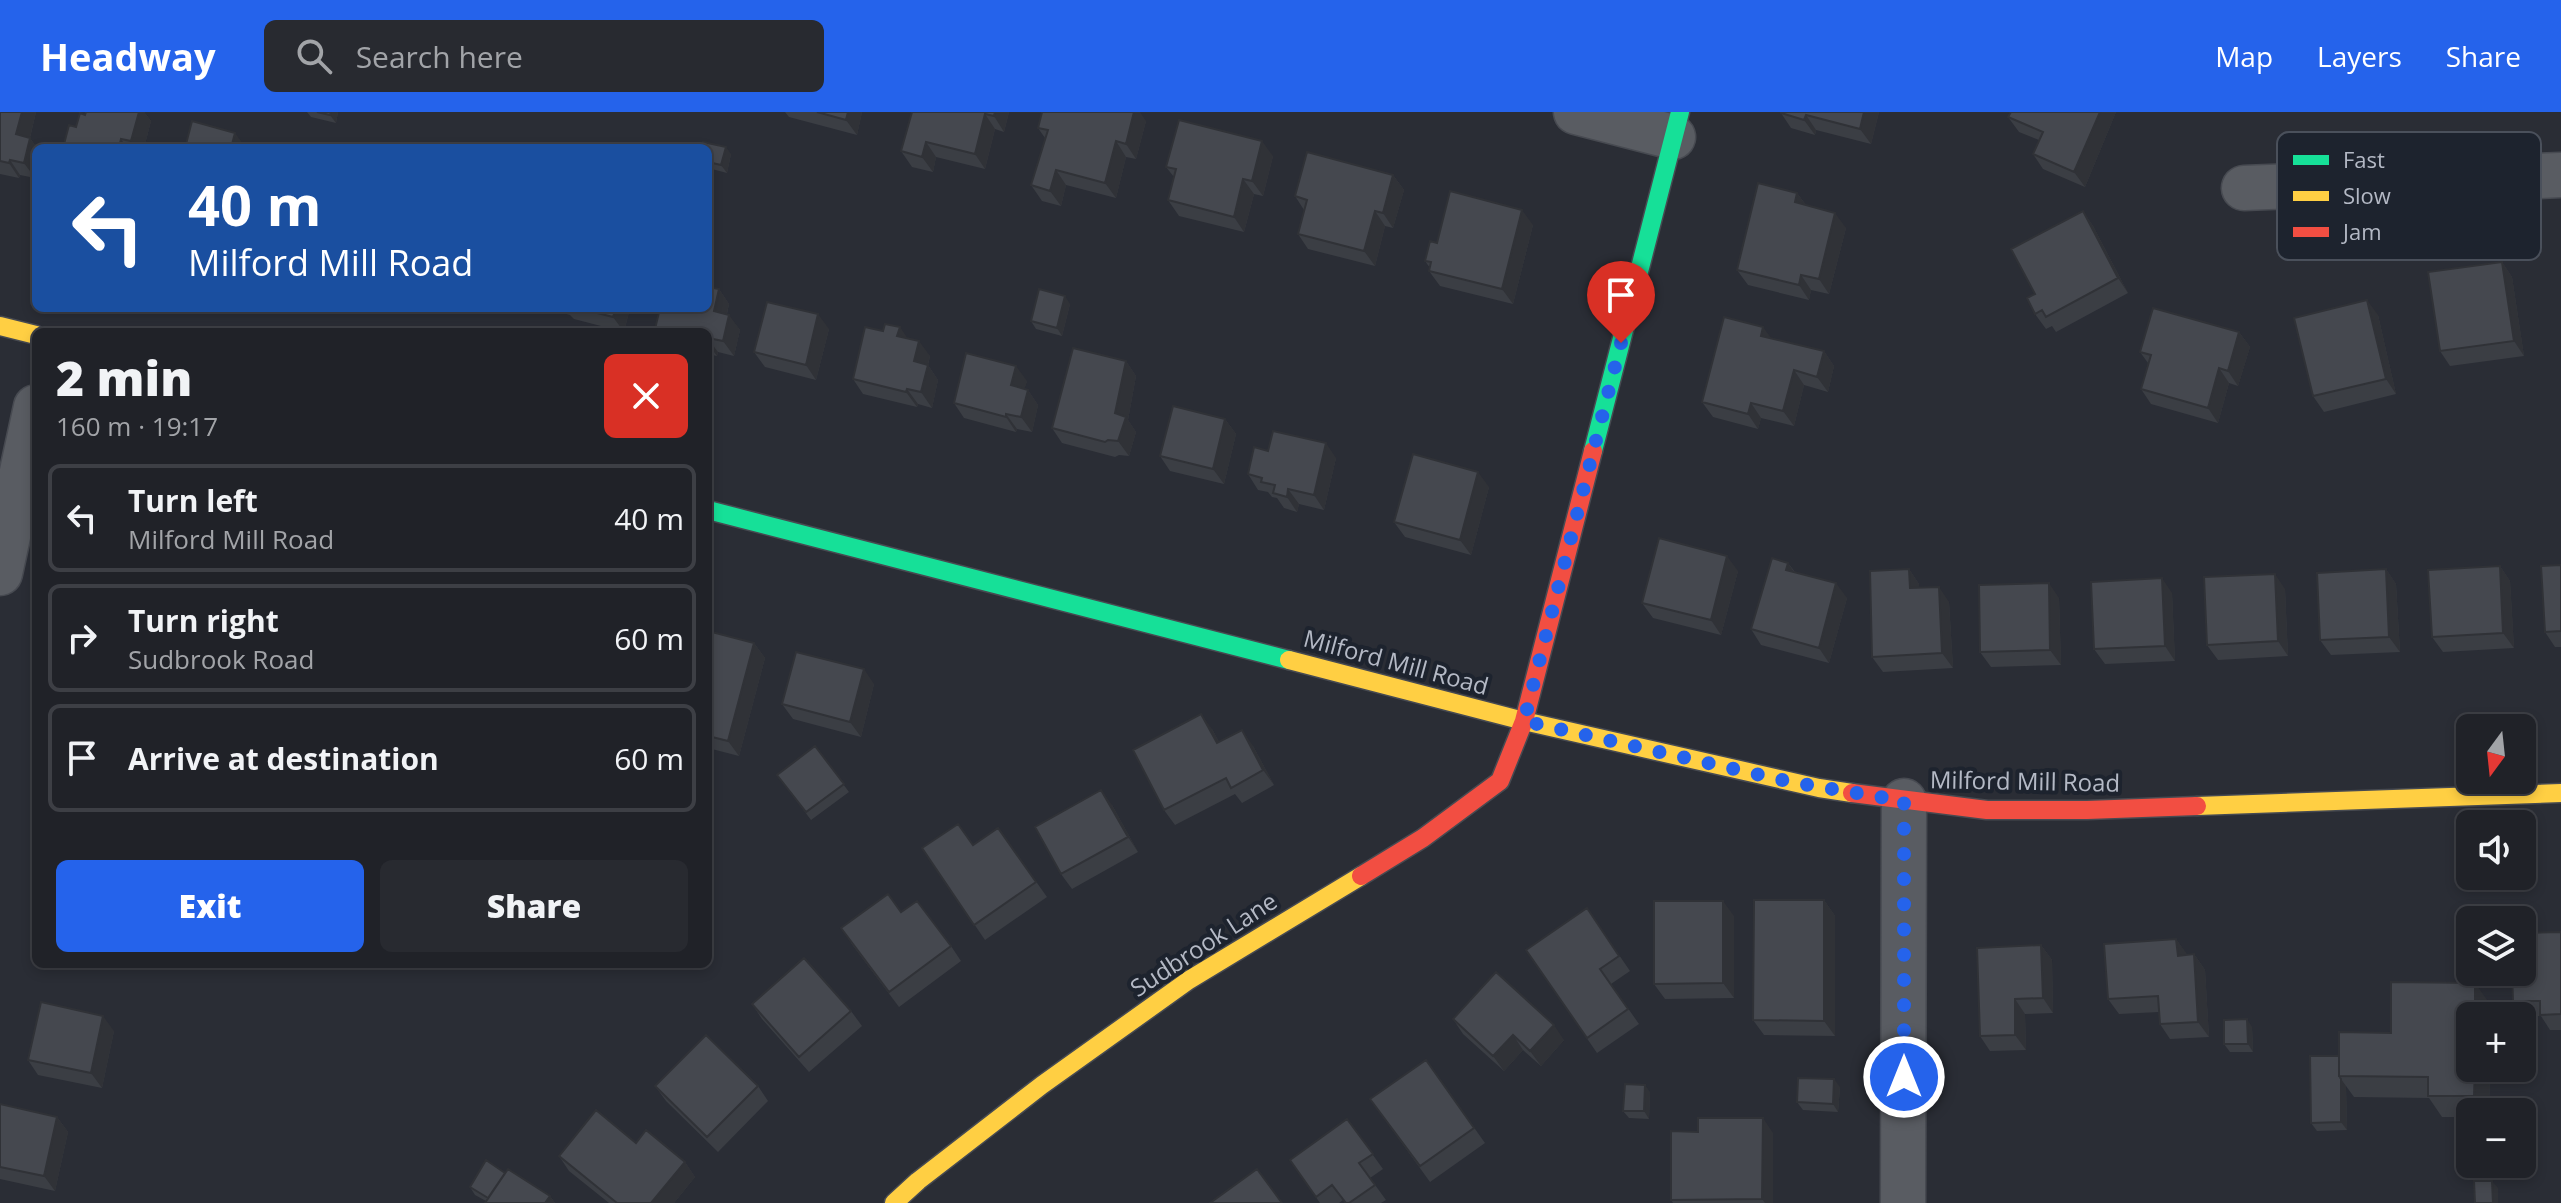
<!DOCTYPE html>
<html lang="en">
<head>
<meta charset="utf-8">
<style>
	:root { --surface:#202228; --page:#282a30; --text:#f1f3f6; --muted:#a2a4a8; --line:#3d3f45; --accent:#2563eb }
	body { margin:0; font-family:"Open Sans",sans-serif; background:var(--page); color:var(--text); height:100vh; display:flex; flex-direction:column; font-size:30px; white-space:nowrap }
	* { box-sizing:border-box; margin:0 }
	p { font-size:26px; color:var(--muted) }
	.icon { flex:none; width:44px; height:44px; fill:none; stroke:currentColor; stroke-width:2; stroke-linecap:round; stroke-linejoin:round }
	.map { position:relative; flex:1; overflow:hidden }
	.sheet { position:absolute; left:32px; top:216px; width:680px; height:640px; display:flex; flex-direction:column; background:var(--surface); border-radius:12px; box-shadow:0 4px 12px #0003,0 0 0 2px var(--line) }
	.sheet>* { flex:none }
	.top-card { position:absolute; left:32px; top:32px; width:680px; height:168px; border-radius:12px; box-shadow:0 4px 12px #0003,0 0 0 2px var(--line); background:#1a4fa0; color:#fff; overflow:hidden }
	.needle { width:52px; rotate:195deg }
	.buttons { position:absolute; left:2456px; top:602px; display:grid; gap:16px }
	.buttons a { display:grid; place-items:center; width:80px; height:80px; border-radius:12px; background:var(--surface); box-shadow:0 4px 12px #0003,0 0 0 2px var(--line); font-size:40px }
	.pin { position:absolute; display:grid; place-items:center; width:68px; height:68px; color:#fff; margin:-82px -34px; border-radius:50% 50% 50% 0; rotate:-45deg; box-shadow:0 0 8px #0007 }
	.pin .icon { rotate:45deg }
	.me { position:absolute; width:88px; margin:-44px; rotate:0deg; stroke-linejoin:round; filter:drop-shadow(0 0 6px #0008) }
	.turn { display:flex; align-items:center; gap:28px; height:168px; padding:0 24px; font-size:36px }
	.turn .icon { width:104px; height:104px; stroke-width:2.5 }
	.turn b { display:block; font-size:56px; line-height:68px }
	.round { display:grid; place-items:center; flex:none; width:84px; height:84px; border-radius:12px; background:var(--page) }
	.head { display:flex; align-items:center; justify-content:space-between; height:136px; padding:0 24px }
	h1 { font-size:48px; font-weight:800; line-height:60px }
	.button { display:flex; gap:16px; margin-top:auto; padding:16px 24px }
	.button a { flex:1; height:92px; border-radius:12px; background:var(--accent); color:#fff; font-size:32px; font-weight:800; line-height:92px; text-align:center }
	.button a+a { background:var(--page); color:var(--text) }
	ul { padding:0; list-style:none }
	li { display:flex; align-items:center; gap:24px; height:108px; margin:0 16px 12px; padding:0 8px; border:4px solid var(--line); border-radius:12px }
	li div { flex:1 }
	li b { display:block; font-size:30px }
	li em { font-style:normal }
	header { display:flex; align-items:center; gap:48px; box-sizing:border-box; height:112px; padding:0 40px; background:var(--accent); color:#fff }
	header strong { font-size:38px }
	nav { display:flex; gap:44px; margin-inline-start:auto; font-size:28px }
	.search { width:560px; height:72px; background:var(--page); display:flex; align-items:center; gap:20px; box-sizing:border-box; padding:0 28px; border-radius:12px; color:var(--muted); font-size:30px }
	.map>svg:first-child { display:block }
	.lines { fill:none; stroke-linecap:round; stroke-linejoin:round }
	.street-casing { stroke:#474a51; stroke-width:47 }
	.fast-casing { stroke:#474a51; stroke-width:21 }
	.slow-casing { stroke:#474a51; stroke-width:21 }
	.jam-casing { stroke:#474a51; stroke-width:21 }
	.street { stroke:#595c62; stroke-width:44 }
	.fast { stroke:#16e098; stroke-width:18 }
	.slow { stroke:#ffcf43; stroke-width:18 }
	.jam { stroke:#f24e42; stroke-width:18 }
	.wall { fill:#3b3e44 }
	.shaded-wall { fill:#303237 }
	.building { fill:#45484f; stroke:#303237; stroke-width:2 }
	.route { stroke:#2563eb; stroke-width:14; stroke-dasharray:0 25.2 }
	.labels { text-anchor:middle; stroke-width:8; stroke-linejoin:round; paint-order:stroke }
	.street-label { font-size:24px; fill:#b4b9c5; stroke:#1d232e }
	.key { fill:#1d232e; stroke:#4a505b; stroke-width:2 }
	.key-label { font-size:22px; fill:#b4b9c5 }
</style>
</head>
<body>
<header>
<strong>Headway</strong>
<div class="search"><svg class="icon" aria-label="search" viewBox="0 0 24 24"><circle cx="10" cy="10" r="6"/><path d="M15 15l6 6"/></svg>Search here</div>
<nav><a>Map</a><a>Layers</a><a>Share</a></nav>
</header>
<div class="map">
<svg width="2561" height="1091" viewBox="0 0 2561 1091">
	<rect width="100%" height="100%" fill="#2a2d35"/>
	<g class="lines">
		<defs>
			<path id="street" d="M1576 0 1673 25
				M2244 76 2561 63
				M0 461 36 295
				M1903 1091 1904 689"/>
			<path id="fast" d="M1593 339 1680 0
				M708 398 1289 548"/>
			<path id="slow" d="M0 214 36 223
				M1289 548 1524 609 1819 676 1852 681
				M2197 694 2561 681
				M894 1091 918 1069 1042 973 1189 868 1361 764"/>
			<path id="jam" d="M1852 681 1987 698H2087L2197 694
				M1361 764 1423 726 1500 669 1524 609 1593 339"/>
		</defs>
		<use href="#street" class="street-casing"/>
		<use href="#fast" class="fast-casing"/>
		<use href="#slow" class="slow-casing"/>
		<use href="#jam" class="jam-casing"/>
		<use href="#street" class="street"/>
		<use href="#fast" class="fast"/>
		<use href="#slow" class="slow"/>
		<use href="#jam" class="jam"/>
	</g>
	<path class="wall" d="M0 0H36L30 26 37 36H36L35 66 20 63 19 66 0 62Z
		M86 0H144L151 9 144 36H63L85 3Z
		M307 0H338L336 11 311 5Z
		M785 0H862L857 23 789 5Z
		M912 0H1009L1004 20 995 17 985 57 936 45 933 60 912 55 901 39Z
		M1879 0 1871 32 1816 18 1815 23 1791 16 1781 1Z
		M2116 0 2085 75 2043 57 2033 42 2039 28 2019 20 2008 5Z
		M1146 9 1136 47 1126 45 1116 86 1066 73 1061 94 1042 89 1031 73 1045 26 1038 16Z
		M708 36 731 42 727 61 708 56Z
		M1273 44 1263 84 1254 82 1244 120 1179 104 1168 88 1174 65 1166 55Z
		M1393 63 1404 78 1393 116 1385 114 1375 154 1308 137 1298 122 1304 98 1295 84Z
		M1797 81 1806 93 1846 116 1829 182 1811 178 1809 188 1748 173 1737 158Z
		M2083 99 2093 114 2128 181 2056 220 2052 214 2046 217 2035 202V182Z
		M1533 113 1513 192 1440 174 1429 159 1430 156 1425 149 1437 131Z
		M2502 150 2512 165 2524 244 2450 254 2440 239Z
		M719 177 729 192 727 202 740 218 734 244 718 240 717 244 708 242V220H657L655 217Z
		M1070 192 1062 224 1036 217 1031 209Z
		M557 196H630L624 220 574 207 570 203 559 200Z
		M2378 203 2396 282 2324 300 2313 284Z
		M829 217 816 268 765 255 754 240Z
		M2239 220 2250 235 2238 274 2229 271 2218 311 2151 292 2141 277 2148 251 2140 240Z
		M907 226 930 244 928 253 938 268 932 296 918 292 917 295 863 282 853 267Z
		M1771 226 1824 239 1834 254 1828 280 1804 273 1794 314 1761 306 1758 317 1713 305 1702 290Z
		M1126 249 1136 264 1128 308 1136 320 1129 344 1119 343 1115 345 1062 331 1052 316Z
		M1027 269 1024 277 1028 278 1038 293 1032 320 1017 317 1016 320 964 306 954 291Z
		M1225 307 1236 322 1224 372 1170 359 1160 344Z
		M1268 339 1336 346 1324 398 1299 392 1297 400 1284 396 1277 386 1272 385 1268 380 1258 378 1248 362Z
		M1489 375 1471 443 1405 425 1394 410Z
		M1788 451 1795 460 1847 486 1829 551 1761 533 1751 517Z
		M2561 453V535H2555L2545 520Z
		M2500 454 2510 469 2514 536 2443 540 2432 525Z
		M1909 457 1919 472V476L1949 490 1953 556 1883 560 1872 545Z
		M2386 457 2396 472 2400 540 2331 543 2320 528Z
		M1738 459 1721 523 1653 506 1642 491Z
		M2285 477 2288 544 2218 548 2207 533Z
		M2172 481 2175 549 2105 552 2094 537Z
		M2059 486 2061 553 1991 555 1980 540Z
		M708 519 754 531 765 546 739 644 708 636Z
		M874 572 861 625 793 607 782 592Z
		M1212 617 1219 630 1253 634 1274 673 1242 691 1235 682 1175 713 1164 698Z
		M815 634 849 680 811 708 777 663Z
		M1112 693 1138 740 1072 777 1061 762Z
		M998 716 1047 785 985 828 922 736 973 733Z
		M1824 788 1835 804V924L1764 923 1753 908Z
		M1587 796 1630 859 1611 872 1639 912 1597 941 1526 838Z
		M901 800 951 834 961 849 899 895 851 831Z
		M1734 804V886L1665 887 1654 872Z
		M2561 820V918H2550L2541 904H2523L2513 889Z
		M2176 827 2187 843 2194 842 2205 858 2209 925 2170 927 2160 912 2159 900 2119 902 2108 887Z
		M2041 833 2052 848 2053 901 2025 902 2026 938 1990 939 1980 924Z
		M752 892 851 899 862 914 809 960 762 907Z
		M2490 892V904H2470V956H2490L2489 1000H2470V1005H2442L2429 986 2354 985 2346 974 2347 1018 2317 1019 2311 1011 2339 944 2391 921Z
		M1453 907 1564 928 1541 954 1523 938 1504 959 1463 922Z
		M2252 915 2253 940H2230L2224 932Z
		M114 919 102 976 38 963 28 948Z
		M1426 948 1485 1031 1430 1070 1370 987Z
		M655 974H758L768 989 718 1040 666 989Z
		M1840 975 1838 1000 1803 998 1797 990Z
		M1650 980 1649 1007 1629 1006 1623 999Z
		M0 992 57 1005 68 1020 55 1079 0 1067Z
		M1347 1007 1383 1057 1370 1066 1386 1088 1381 1091H1345L1343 1088 1339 1091H1320L1290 1048Z
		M1698 1020 1773 1021V1091H1673L1671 1088Z
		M636 1031 685 1050 695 1065 674 1091H609L569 1059 559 1044Z
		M505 1061 550 1084 555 1091H485L486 1089 475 1083 470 1075Z"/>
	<path class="shaded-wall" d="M22 0H36L27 38 16 22Z
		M139 0H144L151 9 144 36H136L131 29Z
		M331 0H338L336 11 330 3Z
		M848 0H862L857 23 846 8Z
		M995 0H1009L1004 20 994 4Z
		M1134 0H1140L1146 9 1136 47 1126 32Z
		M1864 0H1879L1871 32 1860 17Z
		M2100 0H2116L2085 75 2074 60Z
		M985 2 995 17 985 57 975 42Z
		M1806 3 1816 18 1815 23 1804 8Z
		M235 21 246 36H231Z
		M30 26 37 36H36L35 66 24 51Z
		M121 27 127 36H119Z
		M1116 29 1126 45 1116 86 1105 71Z
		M1262 29 1273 44 1263 84 1252 69Z
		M926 30 936 45 933 60 922 45Z
		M726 35 731 42 727 61 721 53Z
		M10 48 20 63 19 66 9 51Z
		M1056 58 1066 73 1061 94 1050 79Z
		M1393 63 1404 78 1393 116 1383 101Z
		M1243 67 1254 82 1244 120 1234 105Z
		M1797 81 1808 96 1795 90Z
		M1522 98 1533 113 1513 192 1502 177Z
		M1375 99 1385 114 1375 154 1364 139Z
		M2083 99 2093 114 2128 181 2118 166Z
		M1835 101 1846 116 1829 182 1819 167Z
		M2502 150 2512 165 2524 244 2514 229Z
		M1801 163 1811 178 1809 188 1799 173Z
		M719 177 729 192 724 214 714 199Z
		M1065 184 1070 192 1062 224 1057 216Z
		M2367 188 2378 203 2396 282 2386 267Z
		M616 196H630L624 220 613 205Z
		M818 202 829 217 816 268 806 253Z
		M729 203 740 218 734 244 723 229Z
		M900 215 910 230 897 224Z
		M1763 215 1774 230 1761 224Z
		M2239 220 2250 235 2238 274 2228 259Z
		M708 227 718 240 717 244 708 232Z
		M919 229 930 244 925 264 914 249Z
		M1824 239 1834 254 1828 280 1817 265Z
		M1126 249 1136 264 1128 308 1136 320 1129 344 1118 329 1115 301Z
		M928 253 938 268 932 296 921 280Z
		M1016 254 1027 269 1021 289 1011 273Z
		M2219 256 2229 271 2218 311 2208 296Z
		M1794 258 1804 273 1794 314 1783 299Z
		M907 277 918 292 917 295 906 280Z
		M1028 278 1038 293 1032 320 1021 305Z
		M1751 291 1761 306 1758 317 1748 302Z
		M1006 302 1017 317 1016 320 1006 305Z
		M1225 307 1236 322 1224 372 1213 357Z
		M1326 331 1336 346 1324 398 1314 383Z
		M1478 360 1489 375 1471 443 1460 428Z
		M1288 377 1299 392 1297 400 1287 385Z
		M1727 444 1738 459 1721 523 1711 508Z
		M1788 451 1798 466 1786 458Z
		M2500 454 2510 469 2514 536 2503 521Z
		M1909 457 1919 472 1920 491 1910 476Z
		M2386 457 2396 472 2400 540 2389 525Z
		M2275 462 2285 477 2288 544 2278 529Z
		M2162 466 2172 481 2175 549 2165 534Z
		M1836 471 1847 486 1829 551 1819 536Z
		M2049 471 2059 486 2061 553 2050 538Z
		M1939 475 1949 490 1953 556 1942 541Z
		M754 531 765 546 739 644 728 629Z
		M864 557 874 572 861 625 850 610Z
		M1201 602 1212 617 1228 646 1217 631Z
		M1242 618 1253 634 1274 673 1263 658Z
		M1101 678 1112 693 1138 740 1128 725Z
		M1824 788 1835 804V924L1824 909Z
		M1723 789 1734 804V886L1723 871Z
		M2176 827 2187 842 2189 859 2178 844Z
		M2041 833 2052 848 2053 901 2043 886Z
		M2194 842 2205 858 2209 925 2198 910Z
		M2475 871 2490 892V904H2475Z
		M2015 887 2025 902 2026 938 2015 923Z
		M103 904 114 919 102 976 91 961Z
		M2247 907 2252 915 2253 940 2248 932Z
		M1554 913 1564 928 1541 954 1530 939Z
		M1513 923 1523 938 1504 959 1493 944Z
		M2475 956H2490L2489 1000H2486L2474 984Z
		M1834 967 1840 975 1838 1000 1833 992Z
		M2341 967 2346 974 2347 1018 2341 1010Z
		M1645 973 1650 980 1649 1007 1644 999Z
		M57 1005 68 1020 55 1079 44 1064Z
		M1763 1006 1773 1021V1091H1765L1762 1087Z
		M685 1050 695 1065 674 1091H651Z
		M2492 1069 2498 1076V1091H2493Z
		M550 1084 555 1091H545Z"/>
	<path class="building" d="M0 0H22L16 22 30 26 24 51 10 48 9 51 0 49Z
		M86 0H139L131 29 121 27 119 36H63L69 13 76 15 80 1 85 3Z
		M317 0H331L330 3Z
		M817 0H848L846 8Z
		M912 0H995L994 4 985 2 975 42 926 30 922 45 901 39Z
		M1042 0H1134L1126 32 1116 29 1105 71 1056 58 1050 79 1031 73 1048 18 1038 16Z
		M1781 0H1864L1860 17 1806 3 1804 8 1781 1Z
		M2011 0H2100L2074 60 2033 42 2043 20 2008 5Z
		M1179 8 1262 29 1252 69 1243 67 1234 105 1168 88 1176 57 1166 55Z
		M192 9 235 21 231 36H185Z
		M703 30 726 35 721 53 708 50V36H702Z
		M1307 40 1393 63 1383 101 1375 99 1364 139 1298 122 1307 88 1295 84Z
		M1758 71 1797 81 1795 90 1835 101 1819 167 1801 163 1799 173 1737 158Z
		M1450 79 1522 98 1502 177 1429 159 1431 150 1425 149 1430 129 1437 131Z
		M2083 99 2118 166 2046 205 2042 198 2035 202 2027 186 2035 182 2011 137Z
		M2502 150 2514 229 2440 239 2428 160Z
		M708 175 719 177 714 199 729 203 723 229 708 226V220H668L655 217 660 196H708Z
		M1039 177 1065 184 1057 216 1031 209Z
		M2367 188 2386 267 2313 284 2294 206Z
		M767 190 818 202 806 253 754 240Z
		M578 196H616L613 205Z
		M2153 196 2239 220 2228 259 2219 256 2208 296 2141 277 2151 243 2140 240Z
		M1724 205 1763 215 1761 224 1824 239 1817 265 1794 258 1783 299 1751 291 1748 302 1702 290Z
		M885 212 900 215 897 224 919 229 914 249 928 253 921 280 907 277 906 280 853 267 865 215 883 219Z
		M1073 236 1126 249 1115 301 1126 305 1118 329 1108 328 1105 330 1052 316Z
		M966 241 1016 254 1011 273 1028 278 1021 305 1006 302V305L954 291Z
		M1173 294 1225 307 1213 357 1160 344Z
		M1273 319 1326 331 1314 383 1288 377 1287 385 1273 381 1275 373 1261 370 1262 366 1248 362 1254 335 1268 339Z
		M1413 342 1478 360 1460 428 1394 410Z
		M1659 426 1727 444 1711 508 1642 491Z
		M1772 446 1788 451 1786 458 1836 471 1819 536 1751 517Z
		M2561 453V519L2545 520 2541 454Z
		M2500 454 2503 521 2432 525 2428 458Z
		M1909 457 1910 476 1939 475 1942 541 1872 545 1870 459Z
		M2386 457 2389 525 2320 528 2317 461Z
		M2275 462 2278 529 2207 533 2204 465Z
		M2162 466 2165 534 2094 537 2091 470Z
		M2049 471 2050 538 1980 540 1979 473Z
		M708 519 754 531 728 629 708 624Z
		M796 540 864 557 850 610 782 592Z
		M1201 602 1217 631 1242 618 1263 658 1231 676 1226 666 1164 698 1133 638Z
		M815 634 844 672 806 700 777 663Z
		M1101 678 1128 725 1061 762 1035 715Z
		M958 712 973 733 998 716 1036 770 974 813 922 736Z
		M888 782 901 800 917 789 951 834 889 880 841 816Z
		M1754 788H1824V909L1753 908Z
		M1654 789H1723V871L1654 872Z
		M1587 796 1619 844 1600 857 1628 897 1587 926 1526 838Z
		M2561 820V902L2540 903V889H2513L2512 860H2522V843H2524L2523 821Z
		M2176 827 2178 844 2194 842 2198 910 2160 912 2158 884 2108 887 2104 832Z
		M2041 833 2043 886 2015 887V923L1980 924 1977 836Z
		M804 846 851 899 799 945 752 892Z
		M1496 860 1554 913 1530 939 1513 923 1493 944 1453 907Z
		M2391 870 2475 871V904H2470V956H2475L2474 984H2428V965L2339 964V920L2391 921Z
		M41 890 103 904 91 961 28 948Z
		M2247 907 2248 932H2224V908Z
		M706 923 758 974 707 1025 655 974Z
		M2310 944H2339V964L2341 967V1010L2311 1011Z
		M1426 948 1474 1016 1420 1054 1370 987Z
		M1798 966 1834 967 1833 992 1797 990Z
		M1625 972 1645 973 1644 999H1623Z
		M0 992 57 1005 44 1064 0 1055Z
		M596 998 636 1031 646 1018 685 1050 651 1091H617L559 1044Z
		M1698 1006H1763L1762 1087 1671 1088V1019L1698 1020Z
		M1347 1007 1373 1042 1359 1051 1375 1073 1349 1091H1346L1332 1073 1316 1085 1290 1048Z
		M486 1048 505 1061 488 1086 470 1075Z
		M508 1057 550 1084 545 1091H485Z
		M1257 1057 1282 1091H1210Z
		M2474 1069H2492L2493 1091H2475Z"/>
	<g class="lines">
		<path class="route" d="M1621 231 1524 609 1791 670 1904 689V965"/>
	</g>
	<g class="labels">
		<g class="street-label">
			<text transform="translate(1396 551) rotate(15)" y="8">Milford Mill Road</text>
			<text transform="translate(2025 670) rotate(1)" y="8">Milford Mill Road</text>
			<text transform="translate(1204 833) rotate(-33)" y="8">Sudbrook Lane</text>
		</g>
	</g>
	<rect x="2277" y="20" width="264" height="128" rx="12" class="key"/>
	<rect x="2293" y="43" width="36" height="10" fill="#16e098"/>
	<rect x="2293" y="79" width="36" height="10" fill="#ffcf43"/>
	<rect x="2293" y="115" width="36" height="10" fill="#f24e42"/>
	<g class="key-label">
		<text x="2343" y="56">Fast</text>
		<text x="2343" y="92">Slow</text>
		<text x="2343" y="128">Jam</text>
	</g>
</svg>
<div class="buttons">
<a><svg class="needle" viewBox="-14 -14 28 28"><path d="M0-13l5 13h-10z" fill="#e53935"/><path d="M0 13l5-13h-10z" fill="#a2a4a8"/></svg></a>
<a><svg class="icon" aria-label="sound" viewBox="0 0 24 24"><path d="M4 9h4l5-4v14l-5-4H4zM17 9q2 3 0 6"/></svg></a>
<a><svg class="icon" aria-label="layers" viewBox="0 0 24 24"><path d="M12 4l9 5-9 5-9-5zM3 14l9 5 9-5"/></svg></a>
<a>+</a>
<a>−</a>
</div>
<div class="pin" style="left:1621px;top:231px;background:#d93025"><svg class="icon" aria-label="arrive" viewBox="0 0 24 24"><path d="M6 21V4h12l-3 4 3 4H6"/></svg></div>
<svg class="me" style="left:1904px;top:965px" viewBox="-20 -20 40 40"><circle r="17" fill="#2563eb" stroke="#fff" stroke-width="3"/><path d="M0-11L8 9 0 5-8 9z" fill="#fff"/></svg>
<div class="top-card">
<div class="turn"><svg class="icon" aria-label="left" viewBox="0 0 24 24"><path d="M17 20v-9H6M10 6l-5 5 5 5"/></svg><div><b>40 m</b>Milford Mill Road</div></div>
</div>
<section class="sheet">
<div class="head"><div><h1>2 min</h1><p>160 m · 19:17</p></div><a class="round" style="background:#d93025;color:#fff"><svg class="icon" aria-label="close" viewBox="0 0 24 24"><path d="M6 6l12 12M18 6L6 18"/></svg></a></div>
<ul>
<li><svg class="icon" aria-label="left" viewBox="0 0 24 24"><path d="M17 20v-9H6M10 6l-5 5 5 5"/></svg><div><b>Turn left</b><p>Milford Mill Road</p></div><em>40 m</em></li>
<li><svg class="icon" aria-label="right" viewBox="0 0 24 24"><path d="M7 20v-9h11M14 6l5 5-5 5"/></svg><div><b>Turn right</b><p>Sudbrook Road</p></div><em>60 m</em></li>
<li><svg class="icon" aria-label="arrive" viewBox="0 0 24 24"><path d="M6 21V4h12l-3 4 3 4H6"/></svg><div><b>Arrive at destination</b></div><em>60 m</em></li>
</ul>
<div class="button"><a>Exit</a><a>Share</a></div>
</section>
</div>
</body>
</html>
